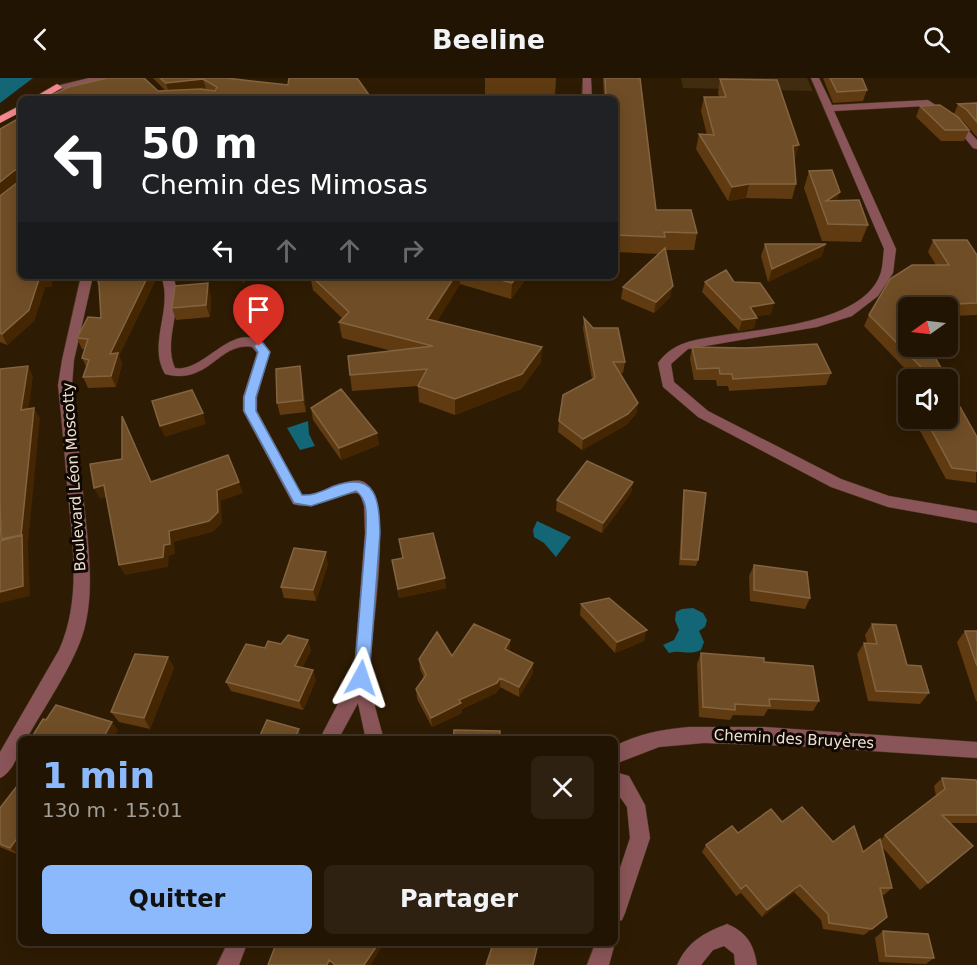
<!DOCTYPE html>
<html lang="fr">
<head>
<meta charset="utf-8">
<style>
	:root { --surface:#221402; --page:#2e2111; --text:#f1f3f6; --muted:#a29e99; --line:#3f3324; --accent:#8cb9fc }
	body { margin:0; font-family:"DejaVu Sans",sans-serif; background:var(--page); color:var(--text); height:100vh; display:flex; flex-direction:column; font-size:22px; white-space:nowrap }
	* { box-sizing:border-box; margin:0 }
	p { font-size:20px; color:var(--muted) }
	.icon { flex:none; width:33px; height:33px; fill:none; stroke:currentColor; stroke-width:2; stroke-linecap:round; stroke-linejoin:round }
	.map { position:relative; flex:1; overflow:hidden }
	.side { position:absolute; left:18px; top:658px; width:600px; height:210px; display:flex; flex-direction:column; background:var(--surface); border-radius:9px; box-shadow:0 3px 15px #0003,0 0 0 2px var(--line) }
	.side>* { flex:none }
	.top-card { position:absolute; left:18px; top:18px; width:600px; height:183px; border-radius:9px; box-shadow:0 3px 15px #0003,0 0 0 2px var(--line); background:#202124; color:#fff; overflow:hidden }
	.needle { width:39px; rotate:256deg }
	.buttons { position:absolute; left:898px; top:219px; display:grid; gap:12px }
	.buttons a { display:grid; place-items:center; width:60px; height:60px; border-radius:9px; background:var(--surface); box-shadow:0 3px 15px #0003,0 0 0 2px var(--line); font-size:30px }
	.pin { position:absolute; display:grid; place-items:center; width:51px; height:51px; color:#fff; margin:-62px -26px; border-radius:50% 50% 50% 0; rotate:-45deg; box-shadow:0 0 6px #0007 }
	.pin .icon { rotate:45deg }
	.me { position:absolute; width:66px; margin:-33px; rotate:5deg; stroke-linejoin:round; filter:drop-shadow(0 0 4px #0008) }
	.turn { display:flex; align-items:center; gap:21px; height:126px; padding:0 24px; font-size:27px }
	.turn .icon { width:78px; height:78px; stroke-width:2.5 }
	.turn b { display:block; font-size:42px; line-height:51px }
	.lanes { display:flex; align-items:center; height:57px; padding:0 24px; background:#0003; justify-content:center; gap:30px; direction:ltr }
	.lanes .off { opacity:.35 }
	.round { display:grid; place-items:center; flex:none; width:63px; height:63px; border-radius:9px; background:var(--page) }
	.summary { display:flex; align-items:center; justify-content:space-between; height:102px; padding:0 24px }
	h1 { font-size:36px; font-weight:700; line-height:45px; color:var(--accent) }
	.button { display:flex; gap:12px; margin-top:auto; padding:12px 24px }
	.button a { flex:1; height:69px; border-radius:9px; background:var(--accent); color:#111; font-size:24px; font-weight:700; line-height:69px; text-align:center }
	.button a+a { background:var(--page); color:var(--text) }
	header { display:flex; justify-content:space-between; align-items:center; height:78px; padding:0 24px; background:var(--surface); font-size:27px; font-weight:700 }
	.map>svg:first-child { display:block }
	.green { fill:#422c0f }
	.water { fill:#136676 }
	.lines { fill:none; stroke-linecap:round; stroke-linejoin:round }
	.minor-casing { stroke:#493720; stroke-width:1 }
	.major-casing { stroke:#493720; stroke-width:1 }
	.minor { fill:#8a5558; fill-rule:evenodd }
	.major { fill:#f58890; fill-rule:evenodd }
	.wall { fill:#603b11 }
	.shaded-wall { fill:#452602 }
	.building { fill:#6f4d26; stroke:#836441; stroke-width:1.5 }
	.route { fill:#8cb9fc; stroke:#5b78a4; stroke-width:1.5 }
	.labels { text-anchor:middle; stroke-width:6; stroke-linejoin:round; paint-order:stroke }
	.street-label { font-size:15px; fill:#efe2d4; stroke:#100802 }
</style>
</head>
<body>
<header><svg class="icon" aria-label="back" viewBox="0 0 24 24"><path d="M15 5l-7 7 7 7"/></svg>Beeline<svg class="icon" aria-label="search" viewBox="0 0 24 24"><circle cx="10" cy="10" r="6"/><path d="M15 15l6 6"/></svg></header>
<div class="map">
<svg width="977" height="887" viewBox="0 0 977 887">
	<rect width="100%" height="100%" fill="#2e1b03"/>
	<path class="green" d="M681 0H807L813 13 683 10Z"/>
	<path class="water" d="M0 0H33L0 25Z
		M308 343 309 356 315 368 300 372 287 350Z
		M537 443 571 459 556 479 544 465 534 459 533 452Z
		M693 530 703 535 707 542 705 549 699 553 704 564 701 572C689 578 681 571 669 575L663 567 674 562 679 552 675 542 676 534 682 531Z"/>
	<g class="lines">
		<defs>
			<path id="minor" d="M89 0H107L57 12 52 9Z
				M583 0H591L592 21H582Z
				M811 0H819L832 27 928 22 961 44 977 62V71L973 70 955 48 926 28 834 33 896 171 893 195 878 218 852 238 817 249 688 271 671 286 674 304 708 333 841 401 889 418 977 433V445L888 429 831 409 698 339 663 309 658 285C673 264 694 262 718 258 763 250 865 246 881 194 883 187 883 178 884 171Z
				M81 198H93L74 282 72 307C76 346 80 386 84 425 88 467 95 511 84 552 74 587 44 629 26 662H21C21 674 12 695 0 700V674L59 572C81 523 73 469 68 417 65 381 62 344 58 307L62 282Z
				M161 198H173C185 230 162 261 175 290 206 296 239 231 270 274L257 319V333L302 417C321 418 349 397 364 404 397 420 368 564 370 599 371 619 379 642 384 662H366L358 625 338 662H319L342 618 353 604 365 455 364 428 360 416C350 410 317 434 293 426L243 333V319L257 275 252 269C218 264 209 308 165 296 147 265 174 231 161 198Z
				M689 649H765L977 664V680L796 668 704 665 659 669 615 686V668C638 656 663 651 689 649Z
				M615 694 629 698 645 727 650 760 625 835 622 842 615 845V805L630 760 627 729 615 712Z
				M727 846C747 854 754 867 757 887H735L734 876 724 868 713 872 701 887H677C688 863 704 855 727 846Z
				M227 866H247L239 887H217Z
				M595 866 615 865 609 887H587Z"/>
			<path id="major" d="M57 6 62 9 60 11 43 21H31Z
				M21 27V34L0 45V38Z"/>
		</defs>
		<use href="#minor" class="minor-casing"/>
		<use href="#major" class="major-casing"/>
		<use href="#minor" class="minor"/>
		<use href="#major" class="major"/>
	</g>
	<path class="wall" d="M153 0H226L372 21 158 13H166Z
		M485 0H556L555 17 485 16Z
		M603 0H640L656 132 697 155 694 172H665L670 219 654 235 621 221 623 209 659 176 615 174V21H604Z
		M823 0H862L867 12 863 23 833 25Z
		M720 1 795 82 796 106 792 121 746 120 728 123 696 71 699 56 707 57 701 33 704 19H719L718 15Z
		M977 25V59L963 43 959 40 969 52 964 63H941L916 39 920 28 954 36 958 26Z
		M21 39V198H52V208L45 209 34 243 7 267 0 264V51Z
		M809 93 837 122 868 147 861 164 822 163 804 110Z
		M933 162 977 177V237L948 238V230H909L956 269 950 280H936L948 302H909V334L897 312 902 300H914L864 248 869 237 936 187 928 174Z
		M765 166 822 178 768 204 761 178Z
		M97 198H156V201L119 278 122 286 116 309 88 310 83 299 87 290 82 280 85 271H82L77 260 101 240 99 207Z
		M238 198H245L244 205Z
		M310 198H528L511 221 460 206 437 243 541 284 521 311 455 337 419 324 418 308 352 313 350 297 392 273 342 260 339 244 343 241 313 212Z
		M705 204H734L771 236 756 238 754 250 739 253 702 214Z
		M211 218 210 239 176 242 172 230Z
		M584 240 593 250 625 284 623 295H619L638 325 636 336 626 347 582 372 558 354 559 343 592 301 583 251Z
		M692 269 831 295 826 307 729 313 728 308H717L716 302H694L690 281Z
		M300 288 302 300 306 334 280 337 277 325Z
		M948 302 958 319 956 322 977 361 976 405 946 401 913 340H948Z
		M311 330 377 355 379 367 341 382 313 342Z
		M633 404 631 415 602 455 556 433 557 422Z
		M684 412 698 482 696 488 679 487 683 418Z
		M399 461 446 510 399 520 392 482 403 480Z
		M328 486 316 523 284 520 281 509Z
		M754 487 810 520 805 531 750 523 749 498Z
		M581 526 644 563 615 575 580 537Z
		M872 546 929 615 920 626 868 623 857 576 864 565H867L865 557Z
		M965 553H977V623H976L957 564Z
		M510 562 509 573 533 595 519 619 500 609 496 615 462 631V635L432 649 417 621 416 611 424 600 420 591 419 581 452 578Z
		M281 566 311 572 302 590 316 602 303 632 231 613 226 604 265 570Z
		M701 575 764 584 819 623 813 633 768 631 764 638 733 637 730 642 699 639 697 586Z
		M168 579 174 590 150 651 119 644 111 634Z
		M942 700 977 705V745H950L973 768 920 812 883 770 892 810 884 817H882L887 839 864 857 823 851 821 842 794 814 762 839 741 815 736 818 702 774 706 767 738 755 833 764 863 774 881 762 885 757 936 718 934 708Z
		M0 730 19 777 0 769Z
		M883 853 934 880 926 886 879 884 875 860Z"/>
	<path class="shaded-wall" d="M203 1 206 11 169 16 166 5Z
		M799 67 795 82H789L793 68Z
		M15 92 20 102 0 119V104Z
		M749 106 746 120 728 123 732 109Z
		M840 114 834 131 826 123Z
		M826 166 822 178 768 204 772 191Z
		M40 198H52V208L45 209 34 243 7 267 2 256Z
		M148 198H156V201L119 278 122 286 116 309 111 298 110 276Z
		M455 198H460V206L428 257 427 241Z
		M517 198H528L511 221 512 205Z
		M208 205 211 218 210 239 206 227Z
		M673 208 670 219 654 235 656 224Z
		M774 225 771 236 747 239 750 229Z
		M757 240 754 250 739 253 742 242Z
		M542 269 541 284 521 311 455 337V321Z
		M28 288 33 298 27 343 21 332Z
		M300 288 302 300 306 334 303 322Z
		M638 325 636 336 626 347 582 372 583 361Z
		M34 330 40 340 28 466 30 518 0 525V514L8 471 1 461Z
		M203 335 206 346 165 359 160 348Z
		M377 355 379 367 341 382 339 370Z
		M239 404 243 415 221 423 222 445 213 454 174 464 175 476 169 478 168 489 125 497 119 487 164 467 169 453 217 412Z
		M633 404 631 415 602 455 603 445Z
		M104 407 110 418 100 421 94 410Z
		M326 474 328 486 316 523 313 512Z
		M445 500 446 510 399 520 398 511Z
		M647 552 644 563 615 575 617 564Z
		M308 562 311 572 298 598 295 588Z
		M510 562V572L505 581V571Z
		M168 579 174 590 150 651 144 640Z
		M533 585V595L519 619V609Z
		M313 592 316 602 303 632 299 623Z
		M500 600V609L496 615 462 631V635L432 649 431 640 459 622Z
		M112 644 118 652 113 662H102Z
		M299 651 303 661 294 662Z
		M21 755V774L19 777 10 770Z
		M800 807 794 814 762 839 767 832Z
		M378 866H380L381 870 371 887H364Z
		M329 882 332 887H327Z"/>
	<path class="building" d="M107 0H144L158 13 201 11 215 13 217 9 203 1 166 5 160 0H226L288 7 289 0H357L372 21H43L69 9Z
		M605 0H640L656 132H691L697 155 664 154 665 159 615 157V21H606Z
		M830 0H862L867 12 837 14Z
		M720 1 777 2 799 67 793 68 796 106H749L732 109 699 56 714 57 704 19H726Z
		M977 25V44L967 32 958 26Z
		M940 27 958 39 969 52H945L920 28Z
		M21 39V198H40L29 232 2 256 0 255V118L18 104V92H15L0 104V51Z
		M832 92 840 114 826 123 859 122 868 147 828 146 809 93Z
		M933 162H967L977 177V225L935 227 937 230H909V268H948V253L956 269H929L948 302H909V312L902 300 931 299 869 237 890 201 912 187H949Z
		M765 166H826L772 191Z
		M665 170 673 208 656 224 623 209Z
		M726 192 734 204 760 205 774 225 750 229 757 240 742 242 705 204Z
		M97 198H148L110 276 118 275 111 298 83 299 89 282 82 280 88 261 77 260 88 239 101 240 99 207Z
		M311 198H455L427 241 542 269 522 296 455 321 418 308 427 291 350 297 348 278 433 268 339 244 349 234Z
		M486 198H517L512 205Z
		M208 205 206 227 172 230 175 208Z
		M584 240 593 250H618L625 284H613L638 325 628 336 583 361 559 343 563 317 595 300Z
		M817 266 831 295 733 301 732 296H720L719 290 697 291 692 269 746 270Z
		M28 288 21 332 34 330 21 457 1 461 0 425V291Z
		M300 288 303 322 277 325 276 291Z
		M948 302 958 319 955 320 977 359V393L952 390 925 340H948Z
		M341 311 377 355 339 370 311 330Z
		M192 312 203 335 160 348 152 323Z
		M122 338 151 404 228 377 239 404 217 412 218 434 209 443 169 453 170 466 164 467 163 479 119 487 104 407 94 410 90 386 122 381Z
		M587 383 633 404 603 445 557 422Z
		M684 412 706 415 698 482 681 481Z
		M433 455 445 500 398 511 392 482 403 480 399 461Z
		M22 457 23 508 0 514V463Z
		M294 470 326 474 313 512 281 509Z
		M754 487 807 494 810 520 754 512Z
		M609 520 647 552 617 564 581 526Z
		M474 546 510 562 505 571 533 585 519 609 500 600 497 605 459 622 461 625 431 640 416 611 426 597 419 581 437 554 452 578Z
		M872 546 896 547 907 587 921 588 929 615 876 613 864 565 877 566Z
		M965 553H977V588Z
		M288 557 308 562 295 588 313 592 299 623 226 604 246 566 265 570 268 563 281 566Z
		M701 575 764 580V584L813 588 819 623 769 621 770 628 735 626V632L703 629Z
		M135 576 168 579 144 640 111 634Z
		M56 627 112 644 102 662H30L43 641 46 642Z
		M267 642 299 651 294 662H258Z
		M454 652 500 653V662H453Z
		M21 674V682L17 680Z
		M942 700 976 702 977 705V737H942L973 768 928 805 885 757 945 711Z
		M21 703V755L10 770 0 766V730Z
		M802 729 833 764 854 748 863 774 880 761 892 810H880L887 839 872 851 829 845 828 836 800 807 767 832 746 807 741 811 706 767 732 748 738 755 771 731 782 744Z
		M883 853 928 856 934 880 886 878Z
		M276 866H378L364 887H335L329 882 327 887H268Z
		M493 866H538L533 887H486Z"/>
	<path class="route" d="M259 264 263 265 270 274 256 319V333L302 417C314 418 324 412 334 408 377 393 379 422 380 455L369 600 367 605 361 607 356 605 354 600 366 455C366 441 369 422 356 413L311 428 294 425 244 333V319L258 274 254 268Z"/>
	<g class="labels">
		<g class="street-label">
			<text transform="translate(74 399) rotate(-94)" y="5">Boulevard Léon Moscotty</text>
			<text transform="translate(794 661) rotate(3)" y="5">Chemin des Bruyères</text>
		</g>
	</g>
</svg>
<div class="buttons">
<a><svg class="needle" viewBox="-14 -14 28 28"><path d="M0-13l5 13h-10z" fill="#e53935"/><path d="M0 13l5-13h-10z" fill="#a29e99"/></svg></a>
<a><svg class="icon" aria-label="sound" viewBox="0 0 24 24"><path d="M4 9h4l5-4v14l-5-4H4zM17 9q2 3 0 6"/></svg></a>
</div>
<div class="pin" style="left:259px;top:268px;background:#d93025"><svg class="icon" aria-label="arrive" viewBox="0 0 24 24"><path d="M6 21V4h12l-3 4 3 4H6"/></svg></div>
<svg class="me" style="left:361px;top:600px" viewBox="-20 -20 40 40"><path d="M0-17L14 15 0 8-14 15z" fill="#8cb9fc" stroke="#fff" stroke-width="4"/></svg>
<div class="top-card">
<div class="turn"><svg class="icon" aria-label="left" viewBox="0 0 24 24"><path d="M17 20v-9H6M10 6l-5 5 5 5"/></svg><div><b>50 m</b>Chemin des Mimosas</div></div>
<div class="lanes"><svg class="icon" aria-label="left" viewBox="0 0 24 24"><path d="M17 20v-9H6M10 6l-5 5 5 5"/></svg><svg class="icon off" aria-label="ahead" viewBox="0 0 24 24"><path d="M12 20V5M6 11l6-6 6 6"/></svg><svg class="icon off" aria-label="ahead" viewBox="0 0 24 24"><path d="M12 20V5M6 11l6-6 6 6"/></svg><svg class="icon off" aria-label="right" viewBox="0 0 24 24"><path d="M7 20v-9h11M14 6l5 5-5 5"/></svg></div>
</div>
<section class="side">
<div class="summary"><div><h1>1 min</h1><p>130 m · 15:01</p></div><a class="round"><svg class="icon" aria-label="close" viewBox="0 0 24 24"><path d="M6 6l12 12M18 6L6 18"/></svg></a></div>
<div class="button"><a>Quitter</a><a>Partager</a></div>
</section>
</div>
</body>
</html>
